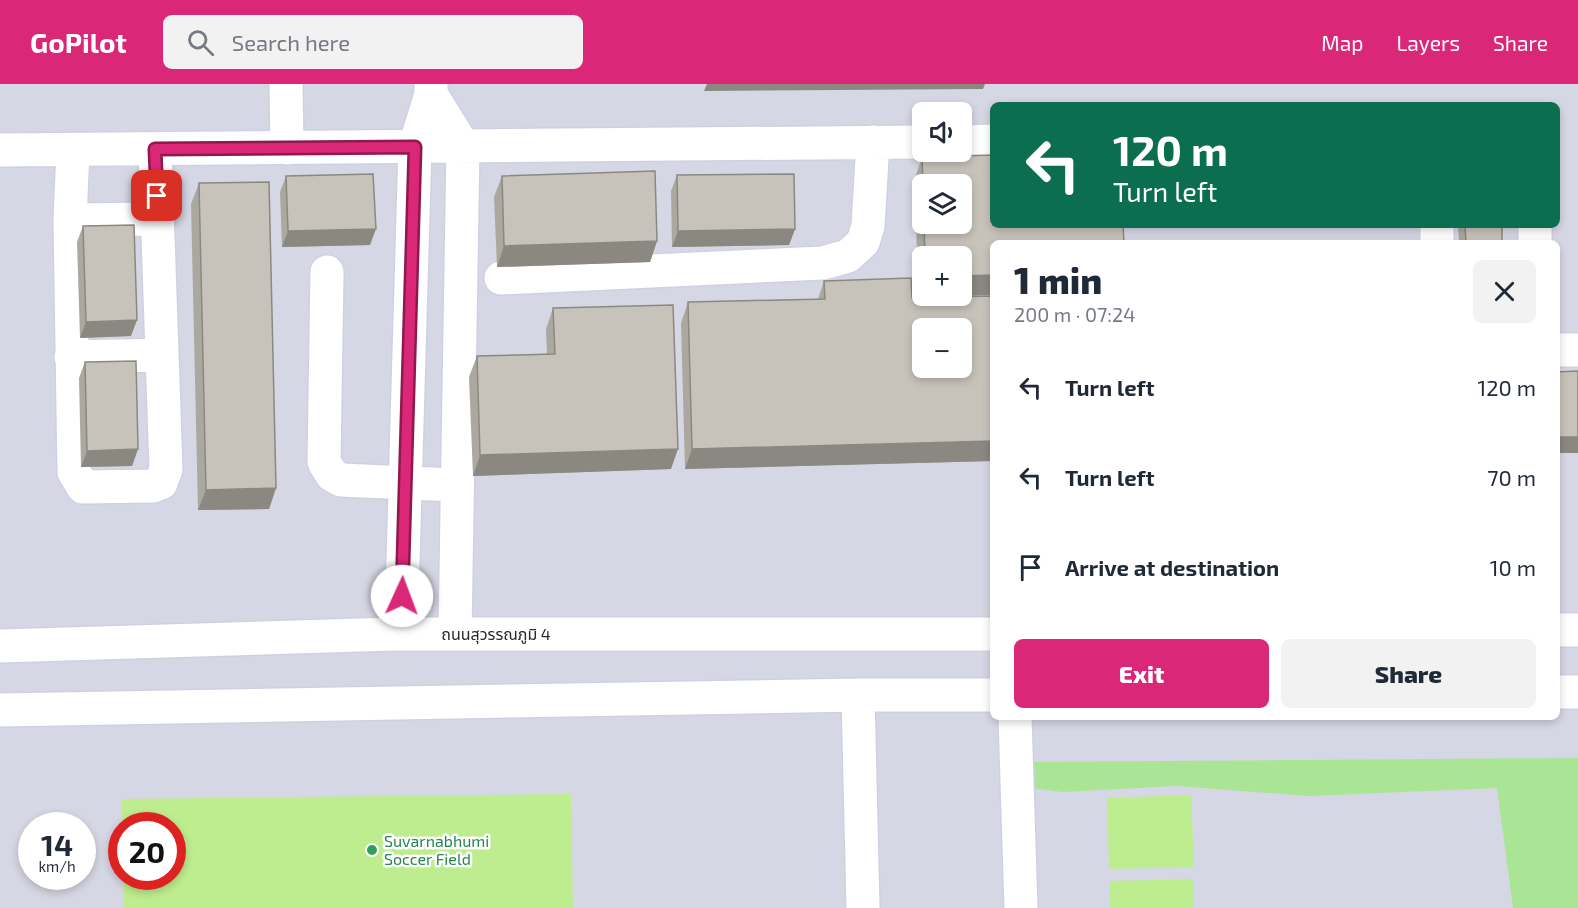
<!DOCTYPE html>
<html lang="en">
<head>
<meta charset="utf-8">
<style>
	:root { --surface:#fff; --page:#f2f2f3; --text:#1f2937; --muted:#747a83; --accent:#db2777 }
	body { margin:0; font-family:"Exo 2","Noto Sans Thai",sans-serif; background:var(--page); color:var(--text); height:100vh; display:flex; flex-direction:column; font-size:22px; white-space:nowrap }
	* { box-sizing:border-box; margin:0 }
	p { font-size:20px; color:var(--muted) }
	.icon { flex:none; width:33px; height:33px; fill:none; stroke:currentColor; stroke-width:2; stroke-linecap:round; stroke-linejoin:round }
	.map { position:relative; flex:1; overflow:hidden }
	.drawer { position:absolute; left:990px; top:156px; width:570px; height:480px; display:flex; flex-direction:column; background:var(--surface); border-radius:9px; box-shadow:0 3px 9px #0003 }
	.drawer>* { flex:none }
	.guide { position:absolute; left:990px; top:18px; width:570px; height:126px; border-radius:9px; box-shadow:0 3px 9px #0003; background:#0b6e4f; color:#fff; overflow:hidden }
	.tools { position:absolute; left:912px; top:18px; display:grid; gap:12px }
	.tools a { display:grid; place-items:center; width:60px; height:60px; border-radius:9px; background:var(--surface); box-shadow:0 3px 9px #0003; font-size:30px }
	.speed { position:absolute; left:18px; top:728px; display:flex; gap:12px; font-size:30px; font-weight:700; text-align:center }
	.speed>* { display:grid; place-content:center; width:78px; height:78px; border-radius:50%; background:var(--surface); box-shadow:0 3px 9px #0003; line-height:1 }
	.speed small { font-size:15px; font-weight:400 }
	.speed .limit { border:9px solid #d22; background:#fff; color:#111 }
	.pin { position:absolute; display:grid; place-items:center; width:51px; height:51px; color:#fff; margin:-26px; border-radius:12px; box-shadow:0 3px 9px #0006 }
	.me { position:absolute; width:66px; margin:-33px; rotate:2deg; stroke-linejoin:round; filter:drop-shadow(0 0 4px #0008) }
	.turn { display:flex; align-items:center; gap:21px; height:126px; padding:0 24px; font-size:27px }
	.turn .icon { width:78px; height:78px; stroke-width:2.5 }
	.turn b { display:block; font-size:42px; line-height:51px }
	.round { display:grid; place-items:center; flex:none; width:63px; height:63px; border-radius:9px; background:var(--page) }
	.headline { display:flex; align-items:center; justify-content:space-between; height:102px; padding:0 24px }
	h1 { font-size:36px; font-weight:800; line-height:45px }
	.button { display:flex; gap:12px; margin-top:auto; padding:12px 24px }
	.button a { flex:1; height:69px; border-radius:9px; background:var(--accent); color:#fff; font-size:24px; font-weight:800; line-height:69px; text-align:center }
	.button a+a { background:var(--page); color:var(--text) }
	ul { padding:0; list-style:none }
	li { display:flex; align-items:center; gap:18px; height:90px; padding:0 24px }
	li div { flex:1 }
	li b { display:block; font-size:22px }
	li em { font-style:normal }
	header { display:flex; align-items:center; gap:36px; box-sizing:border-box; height:84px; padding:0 30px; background:var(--accent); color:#fff }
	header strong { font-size:28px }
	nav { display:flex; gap:33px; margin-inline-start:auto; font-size:21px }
	.search { width:420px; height:54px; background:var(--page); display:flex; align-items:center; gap:15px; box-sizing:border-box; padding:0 21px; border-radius:9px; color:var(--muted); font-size:22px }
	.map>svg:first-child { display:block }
	.airport { fill:#d6d7e4; fill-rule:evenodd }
	.green { fill:#a9e594 }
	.pitch { fill:#beed8f }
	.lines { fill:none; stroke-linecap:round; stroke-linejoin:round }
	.minor-casing { stroke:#cfd1e3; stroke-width:36 }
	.minor { stroke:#fff; stroke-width:33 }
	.wall { fill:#aba8a0; fill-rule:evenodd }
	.shaded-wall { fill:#8b8882 }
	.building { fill:#c7c3ba; stroke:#8b8882; stroke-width:1.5; fill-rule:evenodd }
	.route-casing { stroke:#8e194d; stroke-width:15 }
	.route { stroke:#db2777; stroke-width:10 }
	.leisure-dot { fill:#2e9e5b; stroke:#fff; stroke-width:2 }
	.labels { text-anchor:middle; stroke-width:5; stroke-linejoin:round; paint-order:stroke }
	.street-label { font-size:16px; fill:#292929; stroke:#fff }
	.leisure-label { font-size:16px; fill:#27864d; stroke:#fff; text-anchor:start }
</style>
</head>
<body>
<header>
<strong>GoPilot</strong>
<div class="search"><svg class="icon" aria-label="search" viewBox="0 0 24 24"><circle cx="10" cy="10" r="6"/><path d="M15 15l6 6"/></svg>Search here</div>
<nav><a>Map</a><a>Layers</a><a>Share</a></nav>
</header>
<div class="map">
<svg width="1578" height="824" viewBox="0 0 1578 824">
	<rect width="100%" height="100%" fill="#ece6da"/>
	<path class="airport" d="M0 0H1578V824H0ZM993 21H1557V141H993ZM922 28H962V68H922ZM922 100H962V140H922ZM993 159H1557V633H993ZM922 172H962V212H922ZM922 244H962V284H922ZM32 741H82V792H32ZM122 741H172V792H122Z"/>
	<path class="green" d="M1578 674V824H1513L1497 704 1310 712 1176 702 1062 708 1025 703 1022 678Z"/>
	<path class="pitch" d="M571 710 573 824H124L123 792H172V741H122V715Z
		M1191 711 1194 783 1109 785 1107 714Z
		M1193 795 1194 824H1110L1109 797Z"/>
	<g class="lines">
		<defs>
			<path id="minor" d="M286 0 287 64
				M431 10 463 62 455 550
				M962 58 993 57
				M0 66 922 58
				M73 66 70 136 74 388 83 403 153 402 161 399 166 385 155 65
				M70 136 158 135
				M1437 141V159
				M1535 141V159
				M327 188 324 378 332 391 341 396 456 401
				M501 194 823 179 848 172 863 158 868 142 873 58
				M1557 266H1578
				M71 273 162 271
				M1557 546H1578
				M393 550 402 512 415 62 431 10V0
				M0 562 393 550H993
				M1557 608H1578
				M858 611 863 824
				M0 626 858 611H993
				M1015 633 1021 824"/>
		</defs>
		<use href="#minor" class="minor-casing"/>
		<use href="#minor" class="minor"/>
	</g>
	<path class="wall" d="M993 71V141H1123L1124 159H993V211L918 213 915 94 922 73ZM922 100H962V140H922ZM922 172H962V212H922Z
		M677 91 795 145 789 161 672 163 671 107Z
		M286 92 370 161 282 163 280 108Z
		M502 92 657 157 650 178 497 183 494 113Z
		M199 99 276 404 269 425 198 426 191 120Z
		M1458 141H1502V159H1459Z
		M83 142 131 252 80 254 77 158Z
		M824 197 912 214 993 212V377L685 385 681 239 688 218 818 215Z
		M553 224 671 385 473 392 469 293 477 272 547 270 546 245Z
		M85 278 138 365 132 382 81 383 79 294Z"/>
	<path class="shaded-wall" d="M707 0H985L983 5 704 7Z
		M376 145 370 161 282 163 288 147Z
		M795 145 789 161 672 163 678 147Z
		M657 157 650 178 497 183 504 162Z
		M993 191V211L918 213 922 200V212H962V192Z
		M137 236 131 252 80 254 86 238Z
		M1557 353H1578V369H1557Z
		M993 357V377L685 385 692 365Z
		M138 365 132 382 81 383 87 367Z
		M678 365 671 385 473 392 480 371Z
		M276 404 269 425 198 426 206 406Z"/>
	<path class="building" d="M993 71V141H1123L1124 159H993V191L962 192V172H925L924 140H962V100H923L922 73Z
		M655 87 657 157 504 162 502 92Z
		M373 90 376 145 288 147 286 92Z
		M794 90 795 145 678 147 677 91Z
		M269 98 276 404 206 406 199 99Z
		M134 141 137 236 86 238 83 142Z
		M1465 141H1502V159H1466Z
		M911 194 912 214 993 212V357L692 365 688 218 825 215 824 197ZM922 244H962V284H922Z
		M673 221 678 365 480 371 477 272 555 270 553 224Z
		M136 277 138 365 87 367 85 278Z
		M1578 287V353H1557V288Z"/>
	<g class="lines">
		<defs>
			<path id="route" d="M157 112 155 65 415 63 402 512"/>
		</defs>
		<use href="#route" class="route-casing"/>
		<use href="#route" class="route"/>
	</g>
	<circle class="leisure-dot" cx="372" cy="766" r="6"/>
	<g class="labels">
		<g class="street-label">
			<text x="496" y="556">ถนนสุวรรณภูมิ 4</text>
		</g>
		<g class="leisure-label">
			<text x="384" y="763">Suvarnabhumi<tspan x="384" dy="18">Soccer Field</tspan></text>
		</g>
	</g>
</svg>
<div class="tools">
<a><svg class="icon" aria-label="sound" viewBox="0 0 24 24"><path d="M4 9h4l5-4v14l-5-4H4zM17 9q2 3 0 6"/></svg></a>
<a><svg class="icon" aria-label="layers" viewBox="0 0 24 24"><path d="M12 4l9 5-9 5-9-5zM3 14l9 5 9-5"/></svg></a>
<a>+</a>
<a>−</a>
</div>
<div class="speed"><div>14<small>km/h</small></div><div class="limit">20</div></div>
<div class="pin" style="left:157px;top:112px;background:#d93025"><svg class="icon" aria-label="arrive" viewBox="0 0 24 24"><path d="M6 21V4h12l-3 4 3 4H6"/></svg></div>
<svg class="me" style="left:402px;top:512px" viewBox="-20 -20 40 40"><circle r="19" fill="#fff"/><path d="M0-13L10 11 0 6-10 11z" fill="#db2777"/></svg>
<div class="guide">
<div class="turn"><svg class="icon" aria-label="left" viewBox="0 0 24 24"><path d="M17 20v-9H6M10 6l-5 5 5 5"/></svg><div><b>120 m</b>Turn left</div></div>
</div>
<section class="drawer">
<div class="headline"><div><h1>1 min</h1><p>200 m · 07:24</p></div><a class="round"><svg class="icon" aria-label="close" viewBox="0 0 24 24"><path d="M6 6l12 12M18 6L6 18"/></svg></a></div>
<ul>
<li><svg class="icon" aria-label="left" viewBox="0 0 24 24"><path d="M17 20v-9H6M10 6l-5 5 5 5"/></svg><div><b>Turn left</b></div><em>120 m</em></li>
<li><svg class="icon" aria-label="left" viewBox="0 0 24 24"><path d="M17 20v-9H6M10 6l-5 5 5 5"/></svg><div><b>Turn left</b></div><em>70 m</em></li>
<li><svg class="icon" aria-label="arrive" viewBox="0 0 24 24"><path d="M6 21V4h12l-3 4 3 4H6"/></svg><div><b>Arrive at destination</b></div><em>10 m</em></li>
</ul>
<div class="button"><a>Exit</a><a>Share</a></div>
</section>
</div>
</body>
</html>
